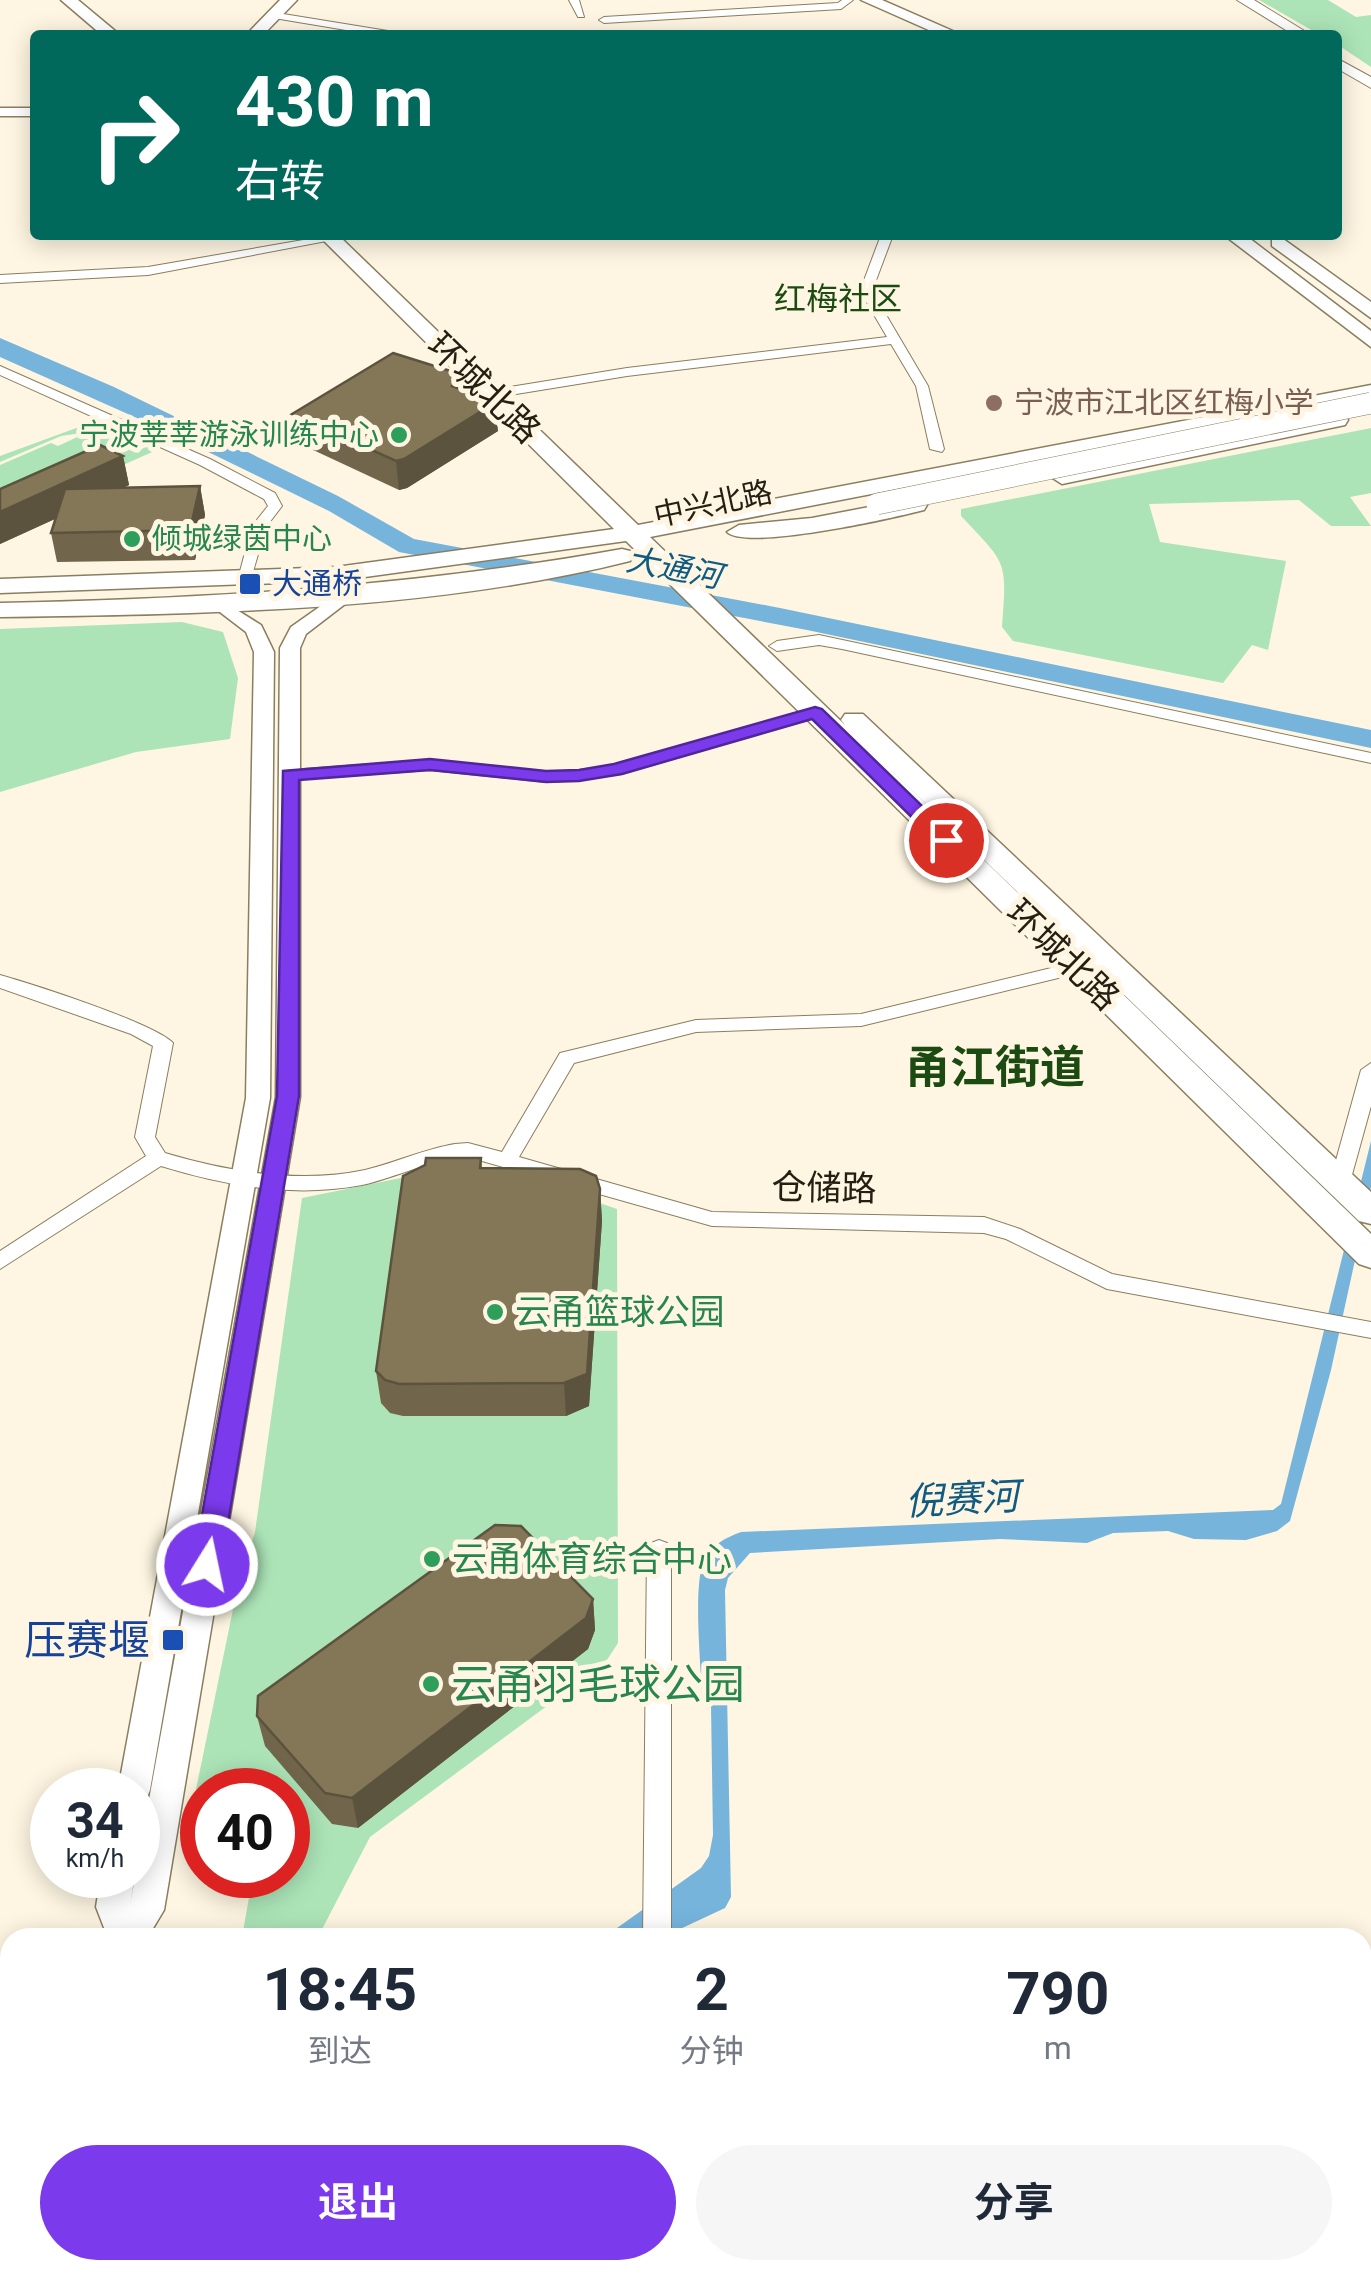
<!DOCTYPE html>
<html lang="zh">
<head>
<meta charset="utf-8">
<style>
	:root { --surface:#fff; --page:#f6f6f7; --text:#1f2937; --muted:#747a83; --accent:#7c3aed }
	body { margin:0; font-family:Roboto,"Noto Sans SC",sans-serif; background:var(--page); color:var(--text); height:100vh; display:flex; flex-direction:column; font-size:38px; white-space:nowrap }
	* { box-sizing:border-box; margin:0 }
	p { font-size:32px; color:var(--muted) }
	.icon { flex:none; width:55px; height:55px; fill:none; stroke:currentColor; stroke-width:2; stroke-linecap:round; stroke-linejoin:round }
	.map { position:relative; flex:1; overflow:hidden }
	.drawer { position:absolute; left:0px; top:1928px; width:1372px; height:352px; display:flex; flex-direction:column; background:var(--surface); border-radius:30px 30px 0 0; box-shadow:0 5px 25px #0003 }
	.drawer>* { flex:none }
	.hud { position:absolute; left:30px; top:30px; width:1312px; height:210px; border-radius:10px; box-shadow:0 5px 25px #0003; background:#00695c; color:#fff; overflow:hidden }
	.speed { position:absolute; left:30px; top:1768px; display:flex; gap:20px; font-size:50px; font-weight:700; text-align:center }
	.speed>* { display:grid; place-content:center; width:130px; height:130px; border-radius:50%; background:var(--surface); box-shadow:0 5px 25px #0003; line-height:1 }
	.speed small { font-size:25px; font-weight:400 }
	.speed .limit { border:15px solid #d22; background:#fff; color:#111 }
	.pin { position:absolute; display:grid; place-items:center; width:85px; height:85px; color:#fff; margin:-42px; border:5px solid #fff; border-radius:50%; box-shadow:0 2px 10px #0007 }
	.me { position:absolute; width:110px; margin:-55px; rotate:10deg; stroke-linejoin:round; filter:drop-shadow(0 0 8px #0008) }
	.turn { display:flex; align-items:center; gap:35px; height:210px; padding:0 40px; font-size:45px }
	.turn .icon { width:130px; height:130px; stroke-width:2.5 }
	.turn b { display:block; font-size:70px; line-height:85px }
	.eta { display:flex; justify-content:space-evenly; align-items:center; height:170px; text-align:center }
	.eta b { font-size:60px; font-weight:700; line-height:70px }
	.primary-button { display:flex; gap:20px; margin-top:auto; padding:20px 40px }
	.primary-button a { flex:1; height:115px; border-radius:60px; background:var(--accent); color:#fff; font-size:40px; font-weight:700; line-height:115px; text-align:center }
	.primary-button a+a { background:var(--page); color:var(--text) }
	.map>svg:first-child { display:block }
	.green { fill:#ace4b7 }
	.water { fill:#76b4dc }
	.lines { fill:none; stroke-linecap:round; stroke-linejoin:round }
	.minor-casing { stroke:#8a7e5f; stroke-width:2 }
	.tertiary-casing { stroke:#8a7e5f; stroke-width:3 }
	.secondary-casing { stroke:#8a7e5f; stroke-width:2 }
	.primary-casing { stroke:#8a7e5f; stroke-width:3 }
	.minor { fill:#fff; fill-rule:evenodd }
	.tertiary { fill:#fff; fill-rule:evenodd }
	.secondary { fill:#fff; fill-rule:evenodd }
	.primary { fill:#fff; fill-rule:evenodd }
	.primary-bridge-casing { stroke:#8a7e5f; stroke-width:22; stroke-linecap:butt }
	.primary-bridge { stroke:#fff; stroke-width:21 }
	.wall { fill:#71664c }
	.shaded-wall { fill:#5c533e }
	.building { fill:#837758; stroke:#5c533e; stroke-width:2.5 }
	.route { fill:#7c3aed; stroke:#51269a; stroke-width:2.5 }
	.education-dot { fill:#8d6e63; stroke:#fef6e2; stroke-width:4 }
	.leisure-dot { fill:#2e9e5b; stroke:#fef6e2; stroke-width:4 }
	.transit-dot { fill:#1a4fb4; stroke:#fef6e2; stroke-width:4 }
	.labels { text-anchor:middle; stroke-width:10; stroke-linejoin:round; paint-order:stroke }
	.far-education-label { font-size:30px; fill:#785e54; stroke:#fef6e2; text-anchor:start }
	.far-leisure-label { font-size:30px; fill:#27864d; stroke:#fef6e2; text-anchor:end }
	.far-street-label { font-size:30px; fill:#241f12; stroke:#fef6e2 }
	.far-transit-label { font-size:30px; fill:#164399; stroke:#fef6e2; text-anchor:start }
	.far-quarter-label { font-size:32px; fill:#1c4b12; stroke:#fef6e2 }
	.far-water-label { font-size:32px; font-style:italic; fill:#105b82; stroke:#fef6e2 }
	.street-label { font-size:35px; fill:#241f12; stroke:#fef6e2 }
	.leisure-label { font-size:35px; fill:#27864d; stroke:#fef6e2; text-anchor:start }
	.water-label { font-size:38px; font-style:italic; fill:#105b82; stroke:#fef6e2 }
	.near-transit-label { font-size:42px; fill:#164399; stroke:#fef6e2; text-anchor:end }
	.near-leisure-label { font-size:42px; fill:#27864d; stroke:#fef6e2; text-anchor:start }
	.district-label { font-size:45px; font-weight:bold; fill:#1c4b12; stroke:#fef6e2 }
</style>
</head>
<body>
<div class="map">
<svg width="1371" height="2278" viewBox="0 0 1371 2278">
	<rect width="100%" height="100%" fill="#fef6e2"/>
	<path class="green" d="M1259 0H1328L1356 17 1371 15V67L1338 45V35H1320Z
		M79 427C100 426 119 426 135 442V452L150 445 159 449 0 520V465L51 443 58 446 88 432 61 436 0 462V456Z
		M1371 428V493L1350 497 1371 526H1331L1299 500 1149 504 1160 542 1286 561 1268 650 1252 645 1223 683 1013 641 1002 627C1007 559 1007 565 961 516V509Z
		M182 622 223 632 238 678 230 739 136 752 0 792V629Z
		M465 1165 505 1170 617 1209 618 1643 605 1663 370 1837 318 1937H242L253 1875H288V1790H202V1843H185L238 1585 255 1532 302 1198Z"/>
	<path class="water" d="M0 338 114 387 338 496 414 539 780 608 1371 730V748L807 630 399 552 329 511 157 427 0 357Z
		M1371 1141V1187L1331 1370 1290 1521 1277 1531 1246 1540 1194 1539 1168 1531 1113 1533 1087 1543 1000 1539 750 1553 728 1578 725 1590 731 1897 725 1908 663 1937 603 1938 701 1868 709 1856 713 1835 711 1706 702 1704C702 1671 692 1588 704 1560 711 1545 727 1537 741 1532L1273 1510 1281 1504Z"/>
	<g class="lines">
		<defs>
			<path id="minor" d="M569 0H579L584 17H578Z
				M842 0H853L841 9 604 23 599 20 604 17 838 3Z
				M271 12 394 32 399 35H376L268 17Z
				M332 235H358L148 275 0 283V275L148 267Z
				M881 235H893L872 291 928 386 944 449 942 452 930 449 916 386 891 344 627 376 510 395 504 391 510 387 627 368 887 337 860 291Z
				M0 366 210 459 275 493 282 506 266 527 250 582H240L238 579 252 526 268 506 264 499 200 465 0 375Z
				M819 635 1371 753V763L842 649 819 645 777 651 769 646 777 641Z
				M815 708 823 713 821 716 621 774 579 780 546 782 430 770 289 780 281 775 289 770 430 760 546 772 579 770 614 765Z
				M1076 962 1083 964 1085 968 1083 972 861 1026 696 1032 574 1063 519 1157 712 1212 984 1217 1020 1229 1112 1274 1371 1322V1338L1107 1289 1006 1239 984 1233 712 1226 468 1157C431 1159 398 1177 362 1185 294 1198 226 1186 161 1166L0 1269V1251L146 1156 135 1137 153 1046 131 1034 0 988V975C32 984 154 1023 173 1043L155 1137 165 1153C229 1172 299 1184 365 1170 395 1163 424 1149 455 1144L468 1143 502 1152 560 1053 696 1020 861 1014Z
				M1371 1063V1106L1350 1182 1340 1189 1330 1182 1361 1070Z
				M659 1540 667 1543 671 1550V1938H643L647 1550 651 1543Z
				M640 2270H670V2278H640Z"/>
			<path id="tertiary" d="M0 108H35V116H0Z
				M342 591 351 597 349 601 306 634 300 648V1097L164 1910 149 1935 108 1938 96 1907 101 1875H135L130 1905 276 1097 280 648 291 627Z
				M221 600 261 625 274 652 270 1098 150 1790 146 1800 138 1803V1790H118L246 1098 254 652 246 632 212 606Z
				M1371 2232V2270L1362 2273 1355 2270H1362V2235Z
				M1237 2270H1310L1307 2278H1234Z"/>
			<path id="secondary" d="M1237 0H1254L1311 35H1294Z
				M1338 59 1371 77V88L1338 69Z"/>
			<path id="primary" d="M61 0H78L120 35H102Z
				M280 0H297L263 35H246Z
				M861 0H882L962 35H940Z
				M318 235H338L638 525 1371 385V397L650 537 845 725 841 720 845 714H863L1371 1192V1224L1359 1221 870 750 1371 1234V1268L1359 1264 626 541 336 581 0 593V579L336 567 614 529Z
				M1224 235H1245L1371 331V347Z
				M1279 236 1371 302V318L1272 246V238Z
				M1337 414 1345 415 1348 420 1345 425 1062 484 1051 477 1062 470Z
				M916 498 924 500 927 505 924 510C893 518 747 551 727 532L739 525 812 518Z
				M622 549 630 551 634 556 630 561C431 611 205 614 0 617V603C209 599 416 586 622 549Z"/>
		</defs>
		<use href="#minor" class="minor-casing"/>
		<use href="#tertiary" class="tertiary-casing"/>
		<use href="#secondary" class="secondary-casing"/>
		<use href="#primary" class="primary-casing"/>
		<use href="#minor" class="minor"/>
		<use href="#tertiary" class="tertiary"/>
		<use href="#secondary" class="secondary"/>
		<use href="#primary" class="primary"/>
		<defs>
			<path id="primary-bridge" d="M877 504 1371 403"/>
		</defs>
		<use href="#primary-bridge" class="primary-bridge-casing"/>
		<use href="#primary-bridge" class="primary-bridge"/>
	</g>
	<path class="wall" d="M462 390 498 431 407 488 399 490 296 442 292 414Z
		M100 445 123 456 129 485 123 488 200 486 205 515 195 560 57 562 51 533 55 519 0 544V489Z
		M481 1158 482 1168 600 1189 602 1221 589 1406 566 1416H403L390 1413 381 1403 376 1371Z
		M593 1599 595 1630 588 1649 358 1828 332 1824 265 1746 257 1716Z"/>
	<path class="shaded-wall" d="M460 374 462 402 452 386Z
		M496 402 498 431 407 488 399 490 396 461Z
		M123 456 129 485 0 544V512Z
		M200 486 205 515 195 560 190 530Z
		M600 1189 602 1221 589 1406 566 1416 564 1383Z
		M593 1599 595 1630 588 1649 358 1828 352 1798Z"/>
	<path class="building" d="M393 353 460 374 452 386 496 402 404 459 396 461 292 414Z
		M100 445 123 456 0 512V489Z
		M200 486 190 530 51 533 65 489Z
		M426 1158H481L480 1168 580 1169 596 1176 600 1189 587 1374 564 1383 399 1384 385 1380 376 1371 403 1176 425 1165Z
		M495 1525 521 1526 593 1599 586 1618 352 1798 325 1793 257 1716 258 1696Z"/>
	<path class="route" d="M815 707 822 709 953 836V844H939L812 719 622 774 579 781 546 782 430 770 299 780V1096L221 1565 217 1573 207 1576 197 1573 193 1565 277 1096 283 771 430 759 546 771 579 770 614 764Z"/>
	<circle class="education-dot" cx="994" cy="403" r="10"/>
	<g class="leisure-dot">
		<circle cx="399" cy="435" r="10"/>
		<circle cx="132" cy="539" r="10"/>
		<circle cx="495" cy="1312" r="10"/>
		<circle cx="432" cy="1559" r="10"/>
		<circle cx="431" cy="1684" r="10"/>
	</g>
	<g class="transit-dot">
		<rect x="238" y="572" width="24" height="24" rx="5"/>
		<rect x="161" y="1628" width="24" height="24" rx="5"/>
	</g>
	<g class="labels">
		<g class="far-education-label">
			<text x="1014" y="413">宁波市江北区红梅小学</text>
		</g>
		<g class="far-leisure-label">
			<text x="379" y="445">宁波莘莘游泳训练中心</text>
			<text x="152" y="549" text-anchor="start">倾城绿茵中心</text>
		</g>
		<g class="far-street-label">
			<text transform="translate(713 504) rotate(-12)" y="10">中兴北路</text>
		</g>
		<g class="far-transit-label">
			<text x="272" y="594">大通桥</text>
		</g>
		<g class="far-quarter-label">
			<text x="838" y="310">红梅社区</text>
		</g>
		<g class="far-water-label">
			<text transform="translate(674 568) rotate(11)" y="11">大通河</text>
		</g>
		<g class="street-label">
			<text transform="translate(484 388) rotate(44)" y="12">环城北路</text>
			<text transform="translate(1063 955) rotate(44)" y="12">环城北路</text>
			<text transform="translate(824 1188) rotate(1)" y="12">仓储路</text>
		</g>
		<g class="leisure-label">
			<text x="515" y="1324">云甬篮球公园</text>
			<text x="452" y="1571">云甬体育综合中心</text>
		</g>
		<g class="water-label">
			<text transform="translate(962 1499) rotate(-3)" y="13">倪赛河</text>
		</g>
		<g class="near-transit-label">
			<text x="150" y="1655">压赛堰</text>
		</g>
		<g class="near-leisure-label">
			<text x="451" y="1699">云甬羽毛球公园</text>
		</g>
		<g class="district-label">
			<text x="995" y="1083">甬江街道</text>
		</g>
	</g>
</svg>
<div class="speed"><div>34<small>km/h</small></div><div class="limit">40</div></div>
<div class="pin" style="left:946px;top:840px;background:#d93025"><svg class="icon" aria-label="arrive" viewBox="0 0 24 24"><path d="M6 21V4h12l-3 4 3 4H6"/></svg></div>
<svg class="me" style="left:207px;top:1565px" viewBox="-20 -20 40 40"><circle r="17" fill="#7c3aed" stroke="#fff" stroke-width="3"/><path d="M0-11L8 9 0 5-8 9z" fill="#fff"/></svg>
<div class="hud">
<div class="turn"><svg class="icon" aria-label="right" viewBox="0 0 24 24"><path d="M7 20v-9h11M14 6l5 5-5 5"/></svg><div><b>430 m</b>右转</div></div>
</div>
<section class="drawer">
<div class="eta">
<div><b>18:45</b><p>到达</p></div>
<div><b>2</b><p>分钟</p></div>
<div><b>790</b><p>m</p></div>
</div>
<div class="primary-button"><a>退出</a><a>分享</a></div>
</section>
</div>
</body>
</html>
